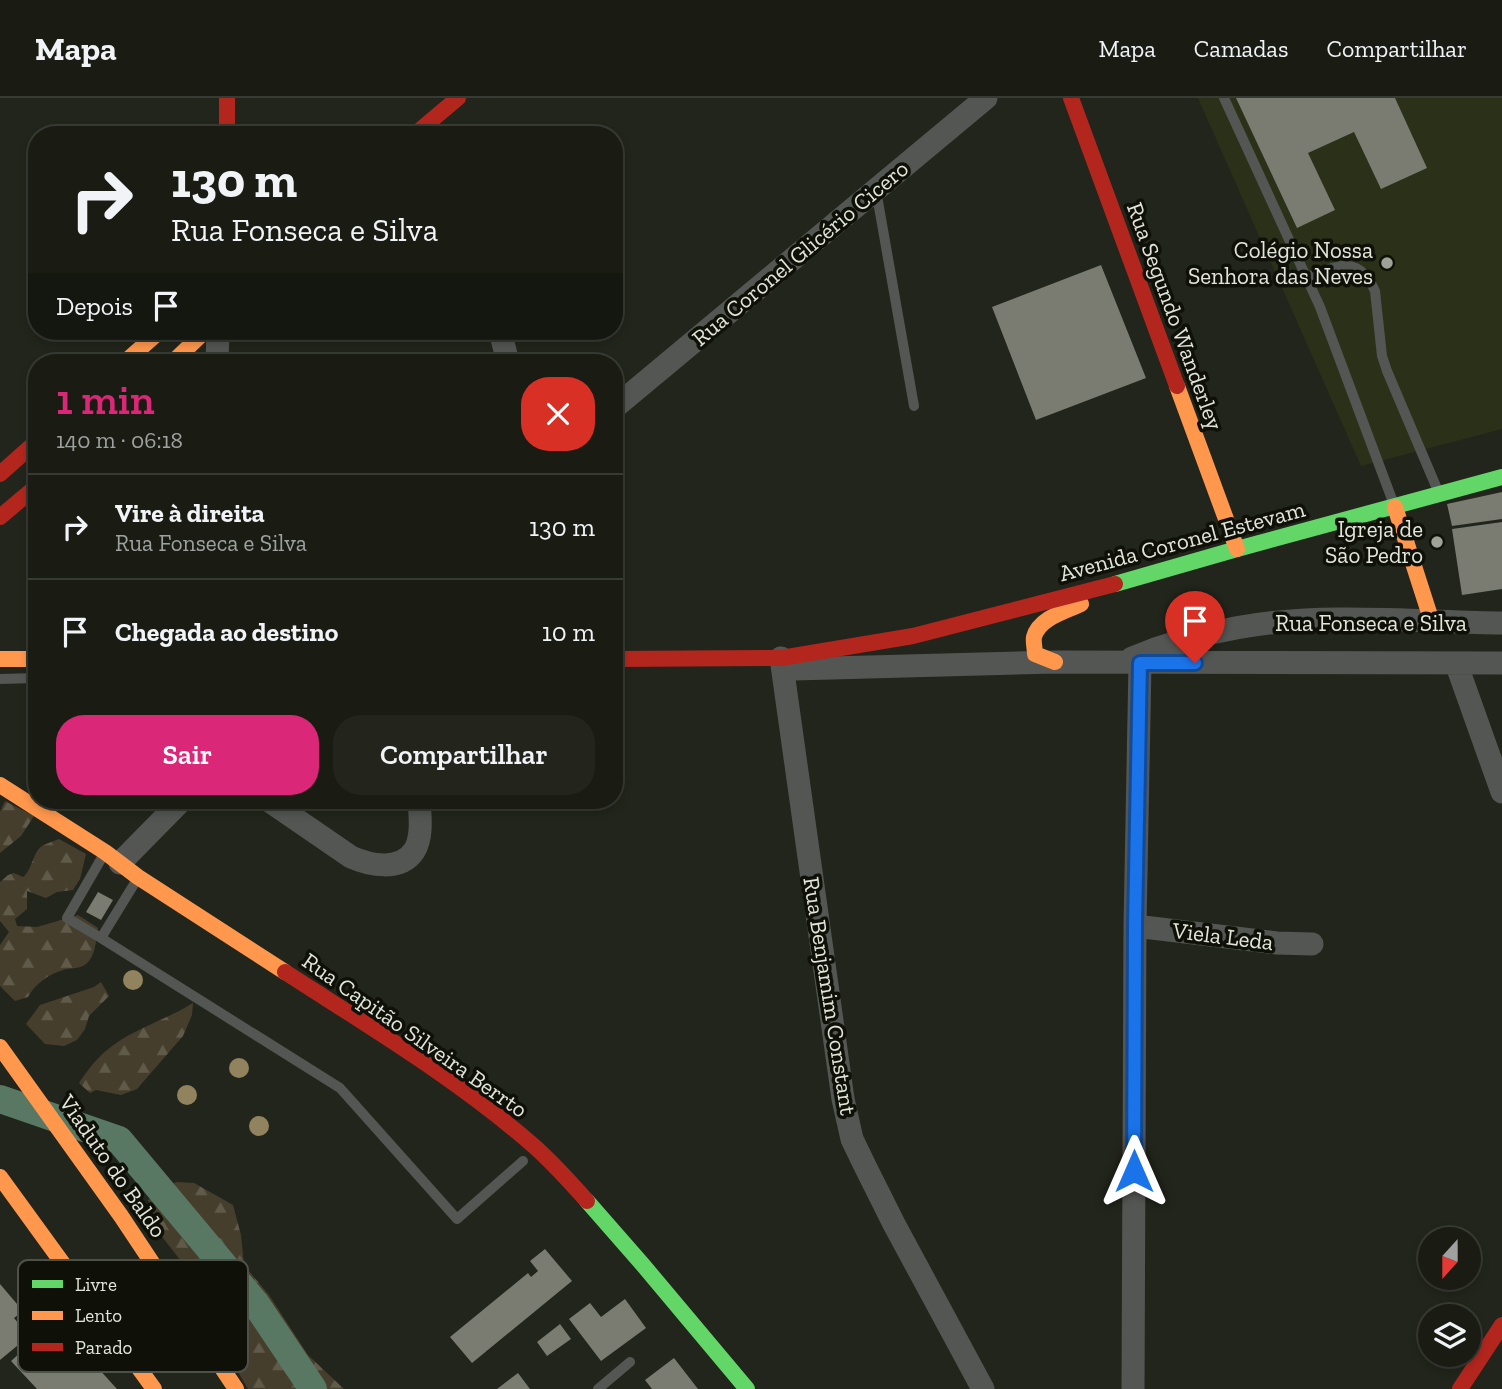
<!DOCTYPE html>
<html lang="pt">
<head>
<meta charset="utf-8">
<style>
	:root { --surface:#1a1c14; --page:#23251d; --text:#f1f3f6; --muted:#9fa1a0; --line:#383a34; --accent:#db2777 }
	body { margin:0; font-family:"Zilla Slab",serif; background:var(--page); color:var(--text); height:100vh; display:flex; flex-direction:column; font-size:26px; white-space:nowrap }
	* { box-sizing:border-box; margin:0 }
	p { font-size:23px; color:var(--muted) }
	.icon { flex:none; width:38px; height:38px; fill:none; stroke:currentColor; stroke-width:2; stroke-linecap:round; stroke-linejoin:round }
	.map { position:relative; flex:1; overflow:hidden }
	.details { position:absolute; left:28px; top:256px; width:595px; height:455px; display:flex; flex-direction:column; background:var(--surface); border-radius:28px; box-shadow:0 4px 10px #0003,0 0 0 2px var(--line) }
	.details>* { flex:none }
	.banner { position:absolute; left:28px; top:28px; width:595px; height:214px; border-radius:28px; box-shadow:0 4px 10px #0003,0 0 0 2px var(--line); background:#1a1c14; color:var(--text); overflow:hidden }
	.needle { width:46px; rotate:201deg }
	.controls { position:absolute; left:1418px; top:1129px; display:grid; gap:14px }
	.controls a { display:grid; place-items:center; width:63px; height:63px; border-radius:50%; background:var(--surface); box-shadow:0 4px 10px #0003,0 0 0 2px var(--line); font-size:35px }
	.pin { position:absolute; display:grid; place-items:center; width:60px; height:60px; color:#fff; margin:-72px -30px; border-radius:50% 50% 50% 0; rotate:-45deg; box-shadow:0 0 7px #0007 }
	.pin .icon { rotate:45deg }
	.me { position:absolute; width:77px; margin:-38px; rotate:0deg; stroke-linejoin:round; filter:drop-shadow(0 0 5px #0008) }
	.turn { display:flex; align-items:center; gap:24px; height:147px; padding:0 28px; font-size:32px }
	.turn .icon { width:91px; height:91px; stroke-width:2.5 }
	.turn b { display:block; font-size:49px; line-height:60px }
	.then { display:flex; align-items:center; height:66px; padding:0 28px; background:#0003; gap:14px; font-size:26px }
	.round { display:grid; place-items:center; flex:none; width:74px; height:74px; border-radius:28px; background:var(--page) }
	.summary { display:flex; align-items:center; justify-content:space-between; height:119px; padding:0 28px }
	h1 { font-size:42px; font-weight:600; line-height:52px; color:var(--accent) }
	.action { display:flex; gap:14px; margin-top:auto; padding:14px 28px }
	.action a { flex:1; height:80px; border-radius:28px; background:var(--accent); color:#fff; font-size:28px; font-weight:600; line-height:80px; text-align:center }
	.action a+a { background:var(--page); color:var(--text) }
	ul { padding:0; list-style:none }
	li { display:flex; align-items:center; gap:21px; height:105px; padding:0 28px; border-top:2px solid var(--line) }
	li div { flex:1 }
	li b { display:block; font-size:26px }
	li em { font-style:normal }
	header { display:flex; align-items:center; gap:42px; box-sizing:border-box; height:98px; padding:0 35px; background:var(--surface); border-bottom:2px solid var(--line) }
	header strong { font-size:33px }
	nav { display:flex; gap:38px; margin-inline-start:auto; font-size:24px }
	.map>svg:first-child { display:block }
	.built { fill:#2b3019 }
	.forest { fill:url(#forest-firs) }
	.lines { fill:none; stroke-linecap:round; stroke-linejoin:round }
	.canal { stroke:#587864; stroke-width:28 }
	.building { fill:#7a7b71 }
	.lane { stroke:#545653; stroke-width:10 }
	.street { stroke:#545653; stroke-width:23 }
	.fast { stroke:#63d668; stroke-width:16 }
	.slow { stroke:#ff974d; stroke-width:16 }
	.jam { stroke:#b3261e; stroke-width:16 }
	.tree { fill:#92835f }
	.route-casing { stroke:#114b97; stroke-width:18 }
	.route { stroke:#1a73e8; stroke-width:12 }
	.poi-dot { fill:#9fa297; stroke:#0f1109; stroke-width:2.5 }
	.labels { text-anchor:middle; stroke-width:7; stroke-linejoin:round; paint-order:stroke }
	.poi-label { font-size:23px; fill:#e2e5da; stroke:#0f1109; text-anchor:end }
	.street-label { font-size:23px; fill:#e2e5da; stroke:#0f1109 }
	.key { fill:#0f1109; stroke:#4e5148; stroke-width:2 }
	.key-label { font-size:19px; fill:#e2e5da }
</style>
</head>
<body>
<header>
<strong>Mapa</strong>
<nav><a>Mapa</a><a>Camadas</a><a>Compartilhar</a></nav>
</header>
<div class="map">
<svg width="1502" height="1291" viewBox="0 0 1502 1291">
	<defs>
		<pattern id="forest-firs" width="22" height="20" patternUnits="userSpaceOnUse" patternTransform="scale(1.75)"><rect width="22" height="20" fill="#463e2c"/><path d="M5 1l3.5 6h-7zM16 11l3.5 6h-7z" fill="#605a4a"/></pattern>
	</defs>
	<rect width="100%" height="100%" fill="#22251b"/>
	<path class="built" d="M1198 0H1502V331L1361 368Z"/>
	<path class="forest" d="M5 703 34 718 21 738 0 755V714Z
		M59 741 86 756 80 781 73 792 57 794 46 800 27 793V811L15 821 17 828 37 829 78 817 98 830C96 841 96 854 89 863 82 872 73 869 63 872 49 876 35 886 28 899L15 903 0 888V847L9 834 0 823V784L8 777 14 775 23 779C33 771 32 755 42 748 47 745 54 743 59 741Z
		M101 884 109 898 89 918 85 931 77 942 64 948 45 946 26 926 40 907 94 889Z
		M193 905 192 917 183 938 137 991 121 997 96 992 90 995 79 985C87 973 95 962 107 952 132 931 166 922 193 905Z
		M176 1084 194 1085 233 1107 241 1137 244 1167 269 1197 308 1257 344 1291H248L204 1216 198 1185 160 1136 148 1102Z"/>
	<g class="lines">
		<path class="canal" d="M0 1001 119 1042 256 1206 313 1291"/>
	</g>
	<path class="building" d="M1236 0H1395L1427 70 1381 91 1354 34 1308 55 1335 112 1297 130Z
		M1101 167 1146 280 1036 322 992 209Z
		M1502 394V421L1452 428 1447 406Z
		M1502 424V491L1462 497 1452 431Z
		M98 794 113 802 101 822 86 814Z
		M545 1151 572 1183 472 1265 450 1239 528 1175 531 1179 538 1173 530 1163Z
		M0 1186 23 1213 14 1220 29 1238 0 1262Z
		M625 1201 646 1230 601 1263 569 1221 590 1205 601 1219Z
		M560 1226 571 1241 547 1258 537 1244Z
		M68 1237 117 1291H37L11 1263 32 1244 45 1258Z
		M674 1260 698 1291H652L645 1282Z
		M518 1275 530 1291H497Z"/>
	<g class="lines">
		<path class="lane" d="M1224 0 1320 209 1393 404
			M876 92 914 308
			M1306 180C1337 168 1358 155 1375 193L1382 258 1387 273 1438 393
			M0 581 37 580
			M104 756 67 820 101 840 340 990 457 1121 523 1063
			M101 840 136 783
			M598 1291 630 1264"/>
		<path class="street" d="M500 233 508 264
			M217 264 218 233
			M614 310 986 0
			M781 560 843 1001 852 1041 864 1066 894 1126 983 1291
			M1132 560C1199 532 1275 520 1347 521 1399 521 1450 524 1502 525
			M1456 565 1502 694
			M794 571 1055 564 1502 565
			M268 702 351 759C369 767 400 774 414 753 423 739 420 717 419 702
			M120 765 182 702
			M1135 828 1277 845 1312 846
			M1133 1291 1135 828 1140 565"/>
		<path class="fast" d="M1115 486 1237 451 1502 379
			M587 1103 643 1167 747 1291"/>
		<path class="slow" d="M125 264 160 233
			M173 264 205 233
			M1177 288 1237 451
			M1395 409 1432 524
			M0 561H37
			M1055 564 1035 556C1035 551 1033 544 1034 539 1039 520 1066 513 1081 506
			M0 687 105 754 138 779 285 874
			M0 949 121 1118 236 1291
			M0 1079 154 1291"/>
		<path class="jam" d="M227 0V37
			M1071 0 1177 288
			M414 37 458 0
			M0 376 37 343
			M0 419 37 388
			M614 561 781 560 913 538 1115 486
			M285 874C370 929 459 982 535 1049 554 1066 571 1085 587 1103
			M1460 1291 1502 1227"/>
	</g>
	<g class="tree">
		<circle cx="133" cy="882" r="10"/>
		<circle cx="239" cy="970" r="10"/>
		<circle cx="187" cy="997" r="10"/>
		<circle cx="259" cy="1028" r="10"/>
	</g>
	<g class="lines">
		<defs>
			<path id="route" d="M1134 1073 1135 828 1140 565H1195"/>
		</defs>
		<use href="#route" class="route-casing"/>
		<use href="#route" class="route"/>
	</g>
	<g class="poi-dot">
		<circle cx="1387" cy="165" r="7"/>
		<circle cx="1437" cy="444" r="7"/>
	</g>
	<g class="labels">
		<g class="poi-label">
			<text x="1373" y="160">Colégio Nossa<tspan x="1373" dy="26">Senhora das Neves</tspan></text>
			<text x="1423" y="439">Igreja de<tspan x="1423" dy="26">São Pedro</tspan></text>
		</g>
		<g class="street-label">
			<text transform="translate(800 155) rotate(-40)" y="8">Rua Coronel Glicério Cicero</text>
			<text transform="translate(1175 218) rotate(70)" y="8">Rua Segundo Wanderley</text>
			<text transform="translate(1182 443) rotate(-15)" y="8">Avenida Coronel Estevam</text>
			<text x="1371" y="533">Rua Fonseca e Silva</text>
			<text transform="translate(1223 838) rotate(7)" y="8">Viela Leda</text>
			<text transform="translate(830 898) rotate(81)" y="8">Rua Benjamim Constant</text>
			<text transform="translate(415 937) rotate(35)" y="8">Rua Capitão Silveira Berrto</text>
			<text transform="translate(113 1068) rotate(55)" y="8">Viaduto do Baldo</text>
		</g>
	</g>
	<rect x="18" y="1162" width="230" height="112" rx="10" class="key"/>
	<rect x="32" y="1182" width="31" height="8" fill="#63d668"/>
	<rect x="32" y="1213" width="31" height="9" fill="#ff974d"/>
	<rect x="32" y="1245" width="31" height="8" fill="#b3261e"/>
	<g class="key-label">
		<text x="75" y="1193">Livre</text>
		<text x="75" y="1224">Lento</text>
		<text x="75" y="1256">Parado</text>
	</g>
</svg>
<div class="controls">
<a><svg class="needle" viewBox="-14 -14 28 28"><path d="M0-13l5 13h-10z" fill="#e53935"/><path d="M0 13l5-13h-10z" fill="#9fa1a0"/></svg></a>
<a><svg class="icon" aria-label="layers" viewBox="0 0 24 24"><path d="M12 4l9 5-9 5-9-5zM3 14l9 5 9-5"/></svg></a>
</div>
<div class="pin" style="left:1195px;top:565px;background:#d93025"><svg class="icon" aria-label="arrive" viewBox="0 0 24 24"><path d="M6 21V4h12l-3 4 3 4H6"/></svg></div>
<svg class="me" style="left:1134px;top:1073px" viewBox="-20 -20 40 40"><path d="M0-17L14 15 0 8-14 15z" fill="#1a73e8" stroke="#fff" stroke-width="4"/></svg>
<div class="banner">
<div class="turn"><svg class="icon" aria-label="right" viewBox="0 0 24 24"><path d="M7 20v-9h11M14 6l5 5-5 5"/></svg><div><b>130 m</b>Rua Fonseca e Silva</div></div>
<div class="then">Depois<svg class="icon" aria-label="arrive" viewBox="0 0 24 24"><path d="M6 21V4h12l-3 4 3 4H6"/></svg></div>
</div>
<section class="details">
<div class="summary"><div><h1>1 min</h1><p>140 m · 06:18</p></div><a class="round" style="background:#d93025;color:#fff"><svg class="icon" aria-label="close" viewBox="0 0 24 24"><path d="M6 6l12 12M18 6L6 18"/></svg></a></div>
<ul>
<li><svg class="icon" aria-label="right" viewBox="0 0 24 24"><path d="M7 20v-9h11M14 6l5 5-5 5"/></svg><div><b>Vire à direita</b><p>Rua Fonseca e Silva</p></div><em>130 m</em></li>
<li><svg class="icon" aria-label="arrive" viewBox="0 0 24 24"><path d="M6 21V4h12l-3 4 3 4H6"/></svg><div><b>Chegada ao destino</b></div><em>10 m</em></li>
</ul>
<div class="action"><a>Sair</a><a>Compartilhar</a></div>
</section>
</div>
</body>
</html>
